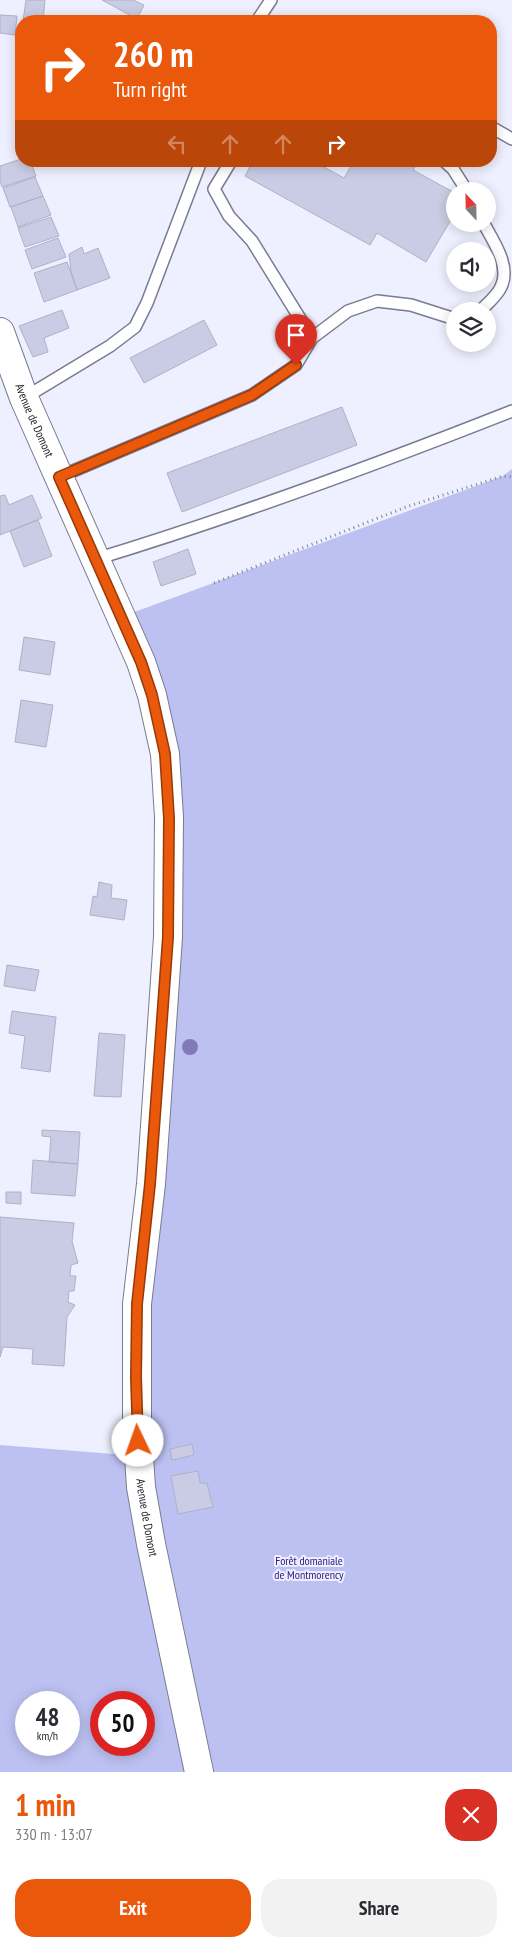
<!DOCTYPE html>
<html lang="en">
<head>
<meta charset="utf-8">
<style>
	:root { --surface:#fff; --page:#f2f2f3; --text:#2b2b33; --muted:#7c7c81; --accent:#ea580c }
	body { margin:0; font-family:"PT Sans Narrow",sans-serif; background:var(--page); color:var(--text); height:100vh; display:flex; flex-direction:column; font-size:19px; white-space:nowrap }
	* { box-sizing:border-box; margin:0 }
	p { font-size:16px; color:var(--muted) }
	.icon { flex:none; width:28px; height:28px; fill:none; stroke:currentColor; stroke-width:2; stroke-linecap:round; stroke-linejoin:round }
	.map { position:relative; height:1772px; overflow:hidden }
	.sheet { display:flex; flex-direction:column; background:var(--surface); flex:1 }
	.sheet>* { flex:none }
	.guide { position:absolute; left:15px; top:15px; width:482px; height:152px; border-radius:20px; box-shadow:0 2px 12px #0003; background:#ea580c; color:#fff; overflow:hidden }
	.needle { width:32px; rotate:338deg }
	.controls { position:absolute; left:446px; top:182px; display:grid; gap:10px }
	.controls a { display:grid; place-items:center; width:50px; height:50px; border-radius:50%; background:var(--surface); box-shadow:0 2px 12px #0003; font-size:25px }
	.speed { position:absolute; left:15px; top:1691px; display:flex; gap:10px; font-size:25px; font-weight:700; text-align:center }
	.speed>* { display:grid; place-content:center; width:65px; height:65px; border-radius:50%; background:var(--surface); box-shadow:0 2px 12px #0003; line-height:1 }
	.speed small { font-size:12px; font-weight:400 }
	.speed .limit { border:8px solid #d22; background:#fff; color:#111 }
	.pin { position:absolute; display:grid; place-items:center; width:42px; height:42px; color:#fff; margin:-51px -21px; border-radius:50% 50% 50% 0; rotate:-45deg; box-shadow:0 0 5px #0007 }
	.pin .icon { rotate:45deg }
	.me { position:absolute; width:55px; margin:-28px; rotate:357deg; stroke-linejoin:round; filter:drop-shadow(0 0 4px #0008) }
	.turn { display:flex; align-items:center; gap:18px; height:105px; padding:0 15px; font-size:22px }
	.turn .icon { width:65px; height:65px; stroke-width:2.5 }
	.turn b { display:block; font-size:35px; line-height:42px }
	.lanes { display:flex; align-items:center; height:48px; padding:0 15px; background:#0003; justify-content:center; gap:25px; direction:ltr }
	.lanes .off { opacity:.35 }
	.round { display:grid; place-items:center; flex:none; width:52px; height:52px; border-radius:20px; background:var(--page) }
	.headline { display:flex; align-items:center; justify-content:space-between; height:85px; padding:0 15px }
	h1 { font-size:30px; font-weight:700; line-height:38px; color:var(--accent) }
	.primary-button { display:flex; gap:10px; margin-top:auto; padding:10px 15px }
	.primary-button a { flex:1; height:58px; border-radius:20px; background:var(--accent); color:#fff; font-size:20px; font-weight:700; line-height:58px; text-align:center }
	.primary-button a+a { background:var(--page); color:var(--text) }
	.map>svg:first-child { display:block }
	.green { fill:#bcc1f2; fill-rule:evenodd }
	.building { fill:#c9cce4; stroke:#aeb1c8 }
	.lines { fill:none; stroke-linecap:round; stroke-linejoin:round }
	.lane-casing { stroke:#787b91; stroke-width:14 }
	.secondary-casing { stroke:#787b91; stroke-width:30 }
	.path { stroke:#81828e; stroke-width:3; stroke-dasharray:1 4; stroke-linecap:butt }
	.lane { stroke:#fff; stroke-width:11 }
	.secondary { stroke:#fff; stroke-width:28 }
	.tree { fill:#827ab7 }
	.route-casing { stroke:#983908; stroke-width:12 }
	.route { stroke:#ea580c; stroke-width:9 }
	.labels { text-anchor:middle; stroke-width:4; stroke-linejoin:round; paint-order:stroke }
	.street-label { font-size:12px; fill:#1b1b24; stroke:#eef0ff }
	.park-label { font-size:12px; fill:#29197c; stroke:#eef0ff }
</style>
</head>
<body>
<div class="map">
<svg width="512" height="1772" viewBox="0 0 512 1772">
	<rect width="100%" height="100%" fill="#eef0ff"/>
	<path class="green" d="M512 469V1772H0V1445L139 1456 165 754 121 617 503 476ZM26 1702H69V1745H26ZM101 1702H144V1745H101Z"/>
	<path class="building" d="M26 0H45L43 21H23Z
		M102 0H133L144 5 137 19Z
		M0 15 17 16 15 35 0 33Z
		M21 159V161H30L36 176 2 187 0 181V166Z
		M253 161H313L344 178 354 161H418L413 170 455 193V213L426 262 377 233 370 245 245 176Z
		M35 177 43 196 10 207 3 188Z
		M43 196 51 215 18 227 11 207Z
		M51 217 59 236 25 247 18 228Z
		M58 238 66 257 32 269 25 250Z
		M82 247 84 254 98 248 110 278 77 290 71 271 69 254Z
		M67 262 77 290 44 302 34 273Z
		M62 310 69 328 44 338 48 352 33 357 19 326Z
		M204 320 217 345 144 383 130 358Z
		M342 407 357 445 182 512 167 473Z
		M5 495 9 505 32 495 42 518 0 535V496Z
		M38 520 52 556 24 567 10 531Z
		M188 549 196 574 161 586 153 562Z
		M24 637 55 642 50 675 19 670Z
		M21 700 53 705 46 747 15 742Z
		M99 882 112 885 111 898 127 900 124 920 90 915 93 896 97 897Z
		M7 965 39 970 35 991 4 986Z
		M12 1011 56 1017 50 1072 21 1068 25 1036 9 1033Z
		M99 1033 125 1035 121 1097 94 1096Z
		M42 1130 80 1132 78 1164 49 1162 51 1137 42 1136Z
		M33 1160 78 1164 75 1196 31 1193Z
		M6 1192H21V1204L6 1203Z
		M0 1217 74 1223 72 1241 78 1263 71 1265 70 1276H76L74 1291H69L68 1302 75 1305 67 1317 64 1366 32 1364 33 1349 3 1347 0 1357Z
		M192 1444 194 1455 172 1460 170 1449Z
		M198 1471 200 1483H207L213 1507 178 1514 171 1476Z"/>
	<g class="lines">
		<defs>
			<path id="lane" d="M257 21 271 0
				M491 127 512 139
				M231 161 214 189 229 216 252 241 312 338
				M444 161 453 169 467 191
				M480 311C487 304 497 296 501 287 511 267 494 242 484 224
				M24 398 110 346 135 327 147 303 201 161
				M59 477 252 395 296 365 312 338 348 311 377 301 411 305 455 319
				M96 559C237 516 375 465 512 411"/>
			<g id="secondary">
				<path id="s1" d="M0 332 24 398 141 662 152 695 165 754 169 817 168 937 151 1184 137 1304V1426L141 1487 151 1544 199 1772"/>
			</g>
		</defs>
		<use href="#lane" class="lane-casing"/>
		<use href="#secondary" class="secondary-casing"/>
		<path class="path" d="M214 583 406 507 503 476 512 477"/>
		<use href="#lane" class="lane"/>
		<use href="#secondary" class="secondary"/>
	</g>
	<circle class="tree" cx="190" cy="1047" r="8"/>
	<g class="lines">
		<defs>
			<path id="route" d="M138 1441 136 1377 137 1304 150 1184 168 937 169 818 165 754 152 695 141 662 59 477 252 395 296 365"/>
		</defs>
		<use href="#route" class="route-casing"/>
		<use href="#route" class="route"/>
	</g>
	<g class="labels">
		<g class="street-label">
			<text dy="4" stroke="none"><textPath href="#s1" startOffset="95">Avenue de Domont</textPath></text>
			<text dy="4" stroke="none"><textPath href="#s1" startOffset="1220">Avenue de Domont</textPath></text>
		</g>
		<g class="park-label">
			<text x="309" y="1565">Forêt domaniale<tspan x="309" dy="14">de Montmorency</tspan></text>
		</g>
	</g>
</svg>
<div class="controls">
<a><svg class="needle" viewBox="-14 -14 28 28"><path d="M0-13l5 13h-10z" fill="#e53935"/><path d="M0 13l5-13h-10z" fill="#7c7c81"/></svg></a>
<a><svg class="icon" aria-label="sound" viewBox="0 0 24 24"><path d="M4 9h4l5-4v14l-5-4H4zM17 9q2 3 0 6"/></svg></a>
<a><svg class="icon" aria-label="layers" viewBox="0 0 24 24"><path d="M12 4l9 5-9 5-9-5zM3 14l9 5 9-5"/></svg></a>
</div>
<div class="speed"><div>48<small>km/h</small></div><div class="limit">50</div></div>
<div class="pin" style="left:296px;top:365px;background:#d93025"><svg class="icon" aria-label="arrive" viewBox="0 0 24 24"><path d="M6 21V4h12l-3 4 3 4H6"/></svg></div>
<svg class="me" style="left:138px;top:1441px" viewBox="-20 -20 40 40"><circle r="19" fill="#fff"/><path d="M0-13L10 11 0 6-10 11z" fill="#ea580c"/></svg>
<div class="guide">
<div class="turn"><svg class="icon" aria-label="right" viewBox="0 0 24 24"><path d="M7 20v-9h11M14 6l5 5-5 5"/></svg><div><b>260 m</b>Turn right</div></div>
<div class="lanes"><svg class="icon off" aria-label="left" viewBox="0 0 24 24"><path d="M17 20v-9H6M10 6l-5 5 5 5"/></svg><svg class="icon off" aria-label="ahead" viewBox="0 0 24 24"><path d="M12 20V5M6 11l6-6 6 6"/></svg><svg class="icon off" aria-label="ahead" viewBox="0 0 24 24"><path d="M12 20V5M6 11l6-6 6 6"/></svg><svg class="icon" aria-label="right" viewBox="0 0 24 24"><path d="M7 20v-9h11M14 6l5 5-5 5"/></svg></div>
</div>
</div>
<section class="sheet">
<div class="headline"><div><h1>1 min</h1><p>330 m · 13:07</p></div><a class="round" style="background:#d93025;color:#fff"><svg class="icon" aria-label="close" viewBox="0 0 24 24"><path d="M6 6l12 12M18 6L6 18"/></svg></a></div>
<div class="primary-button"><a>Exit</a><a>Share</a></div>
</section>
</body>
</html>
